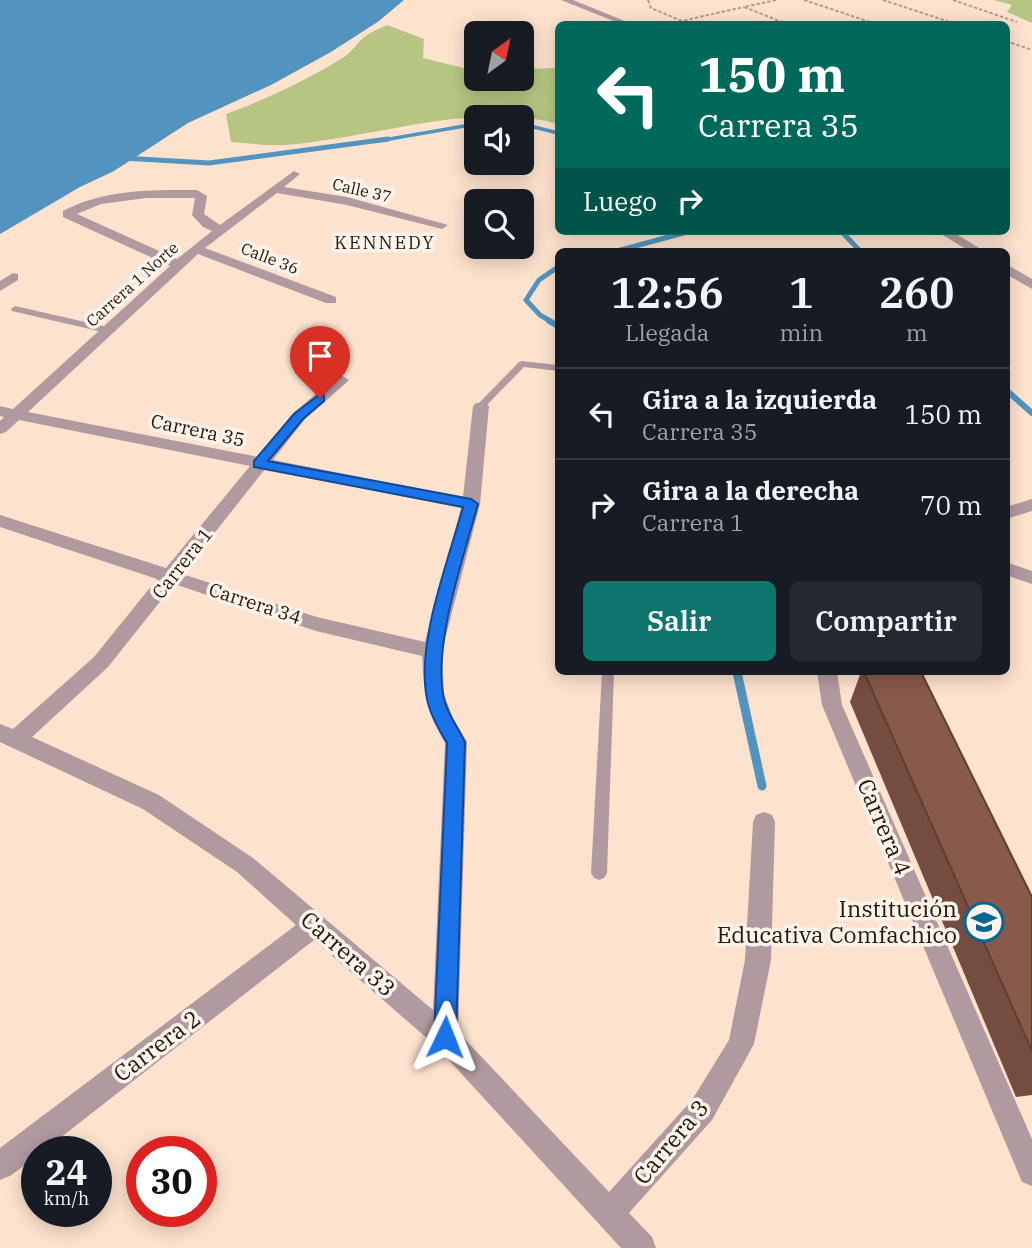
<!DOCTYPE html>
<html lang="es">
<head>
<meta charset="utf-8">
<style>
	:root { --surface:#171b24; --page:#242831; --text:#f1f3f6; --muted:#9ea1a6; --line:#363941; --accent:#0f766e }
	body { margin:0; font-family:"IBM Plex Serif",serif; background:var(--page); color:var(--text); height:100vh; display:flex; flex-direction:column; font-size:26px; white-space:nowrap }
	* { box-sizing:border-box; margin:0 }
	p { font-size:23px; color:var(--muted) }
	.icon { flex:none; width:38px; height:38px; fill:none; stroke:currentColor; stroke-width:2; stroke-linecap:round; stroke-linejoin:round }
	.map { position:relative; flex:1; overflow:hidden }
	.details { position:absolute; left:555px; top:248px; width:455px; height:427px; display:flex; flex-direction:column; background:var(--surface); border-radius:10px; box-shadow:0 4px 18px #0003 }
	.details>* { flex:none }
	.top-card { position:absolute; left:555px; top:21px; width:455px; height:214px; border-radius:10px; box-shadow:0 4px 18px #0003; background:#00695c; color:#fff; overflow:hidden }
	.needle { width:46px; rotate:33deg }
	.tools { position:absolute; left:464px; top:21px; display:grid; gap:14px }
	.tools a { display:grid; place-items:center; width:70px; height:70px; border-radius:10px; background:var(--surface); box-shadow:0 4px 18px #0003; font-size:35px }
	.speed { position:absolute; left:21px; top:1136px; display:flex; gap:14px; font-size:35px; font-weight:700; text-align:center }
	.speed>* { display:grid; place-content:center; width:91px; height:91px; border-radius:50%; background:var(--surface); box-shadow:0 4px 18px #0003; line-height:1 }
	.speed small { font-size:18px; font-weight:400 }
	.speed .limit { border:10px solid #d22; background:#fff; color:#111 }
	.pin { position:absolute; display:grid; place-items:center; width:60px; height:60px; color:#fff; margin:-72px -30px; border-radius:50% 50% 50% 0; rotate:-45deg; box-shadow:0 0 7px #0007 }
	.pin .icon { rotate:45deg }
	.me { position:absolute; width:77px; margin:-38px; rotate:2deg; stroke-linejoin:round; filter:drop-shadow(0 0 5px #0008) }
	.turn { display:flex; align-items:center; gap:24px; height:147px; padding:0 28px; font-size:32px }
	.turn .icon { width:91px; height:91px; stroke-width:2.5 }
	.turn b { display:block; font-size:49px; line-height:60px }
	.then { display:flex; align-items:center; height:66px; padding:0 28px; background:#0003; gap:14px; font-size:26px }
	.eta { display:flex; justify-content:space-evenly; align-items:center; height:119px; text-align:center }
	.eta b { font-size:42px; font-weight:600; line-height:49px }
	.cta { display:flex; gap:14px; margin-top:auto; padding:14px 28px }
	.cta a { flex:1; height:80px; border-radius:10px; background:var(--accent); color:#fff; font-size:28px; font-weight:600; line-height:80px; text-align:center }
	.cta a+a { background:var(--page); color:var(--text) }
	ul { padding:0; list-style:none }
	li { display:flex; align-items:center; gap:21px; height:91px; padding:0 28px; border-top:2px solid var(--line) }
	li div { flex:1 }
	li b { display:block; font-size:26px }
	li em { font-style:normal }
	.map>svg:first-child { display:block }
	.green { fill:#b6c682 }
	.water { fill:#5294bf }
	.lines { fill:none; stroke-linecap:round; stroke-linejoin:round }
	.stream-far3 { stroke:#5294bf; stroke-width:3.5 }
	.stream-far2 { stroke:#5294bf; stroke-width:5 }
	.stream-far1 { stroke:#5294bf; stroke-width:6 }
	.stream { stroke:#5294bf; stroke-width:9 }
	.path { stroke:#b49d8c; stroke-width:2; stroke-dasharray:3.5 2; stroke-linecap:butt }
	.service { fill:#b199a0; fill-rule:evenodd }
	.minor { fill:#b199a0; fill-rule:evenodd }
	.wall { fill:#754d40 }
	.building { fill:#885a4a; stroke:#5f3f34; stroke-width:2 }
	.route { fill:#1a73e8; stroke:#114b97; stroke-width:2 }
	.labels { text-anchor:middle; stroke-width:7; stroke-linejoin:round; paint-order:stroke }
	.far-street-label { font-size:16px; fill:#27170b; stroke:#fcf3ec }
	.far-neighbourhood-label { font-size:18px; letter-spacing:2px; fill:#27170b; stroke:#fcf3ec }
	.street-label { font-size:19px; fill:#27170b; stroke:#fcf3ec }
	.near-street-label { font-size:23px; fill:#27170b; stroke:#fcf3ec }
	.near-poi-label { font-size:23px; fill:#27170b; stroke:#fcf3ec; text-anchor:end }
</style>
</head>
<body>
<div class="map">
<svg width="1032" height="1248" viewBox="0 0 1032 1248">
	<rect width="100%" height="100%" fill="#fde2ce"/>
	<path class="green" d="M994 0H1032V23L1007 12 1012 5Z
		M387 25 424 39 423 58 476 71V79H522V69L558 68V124C477 100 370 139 285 145 267 146 249 143 231 142L226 114C265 100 309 79 344 57 352 52 356 44 363 38 370 32 379 29 387 25Z"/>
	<path class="water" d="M0 0H404L379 21 331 52 271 85 188 123 114 171 80 187 0 234Z"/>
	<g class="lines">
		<path class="stream-far3" d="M522 124 558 133
			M378 141 476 124"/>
		<path class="stream-far2" d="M122 158 209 163 388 139
			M841 231 861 252
			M613 252 691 231
			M552 322 540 315 526 300 539 280 558 267"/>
		<path class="stream-far1" d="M549 321 558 326
			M1006 390 1032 413"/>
		<path class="stream" d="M737 672 762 786"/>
		<path class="path" d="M648 0 651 8 682 21
			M776 0 744 7 787 24
			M804 0 876 24
			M883 0 956 24
			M953 0 1017 22
			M668 24 744 7
			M1006 41 1032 50"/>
		<path class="service" d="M15 306 107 327 111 330 107 333 12 311 11 309Z
			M522 361 558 365V371L524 367 484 408H478V404L519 362Z
			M602 672H614L607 873 604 878 599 880 594 878 591 873Z"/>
		<path class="minor" d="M561 0H573L632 24H621Z
			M294 171 300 174 284 187 347 197 448 225 442 229 347 205 277 193 205 248 336 297V303H326L198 254 28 412 258 457 293 413 336 377 341 375 349 380 346 383 305 419 273 460 463 497 473 406 476 403H486L489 406 480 504 442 651 444 695 453 718 467 742 458 1032 609 1192 692 1100 729 1040 745 960 753 822 756 815 764 812 772 815 775 822 771 960 754 1044 712 1120 629 1213 652 1237 656 1248H621L436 1046 314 940 42 1152H37V1156L10 1176 0 1180V1148L296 925 237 872 143 809 0 742V724L13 729 94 657 157 579 0 527V515L166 568 250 466 19 420 6 432 0 434V421L4 417 0 416V406L13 409 170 266 63 217V211C105 189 150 190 197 190L207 196 204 214 220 225ZM146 198H195L192 215 203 227 212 231 177 259 77 214 101 204ZM265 469 461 508 425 642 317 617 182 574ZM174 584 316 631 422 656C424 694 426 709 445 743L433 1010 253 858 159 795 32 737 108 667Z
			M936 231H951L986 252H971Z
			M1006 264 1032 279V289L1006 274Z
			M13 273 18 274V280L0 291V281Z
			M1032 499V511L1006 519V507Z
			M1006 562 1032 571V584L1006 575Z
			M817 672H837L842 705 1032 1139V1186L1022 1182 822 705Z"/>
	</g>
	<path class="wall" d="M861 672H921L1032 897V1095L1016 1097 850 702Z"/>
	<path class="building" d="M864 672H921L1032 897V1051Z"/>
	<path class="route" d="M320 394 324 395V401L303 419 268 461 471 499 478 504C464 557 434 640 443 694 446 712 457 726 465 742L456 1037 453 1044 445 1047 437 1044 434 1037 447 743C438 728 428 711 426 693 418 637 448 562 463 507L254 467V461L294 414Z"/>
	<defs>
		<symbol id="school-ring" viewBox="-11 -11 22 22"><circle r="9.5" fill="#fcf3ec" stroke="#046695" stroke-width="1.5"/><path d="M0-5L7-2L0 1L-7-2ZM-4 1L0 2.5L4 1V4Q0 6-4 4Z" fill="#046695"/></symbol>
	</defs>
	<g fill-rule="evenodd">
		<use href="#school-ring" x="962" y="900" width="44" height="44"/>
	</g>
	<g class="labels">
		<g class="far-street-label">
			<text transform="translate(362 190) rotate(13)" y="6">Calle 37</text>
			<text transform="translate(270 258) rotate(21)" y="6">Calle 36</text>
			<text transform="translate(132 284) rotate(-42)" y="6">Carrera 1 Norte</text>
		</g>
		<g class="far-neighbourhood-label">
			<text x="385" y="249">KENNEDY</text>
		</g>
		<g class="street-label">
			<text transform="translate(198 430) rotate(12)" y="7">Carrera 35</text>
			<text transform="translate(182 563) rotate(-52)" y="7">Carrera 1</text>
			<text transform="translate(255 603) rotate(18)" y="7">Carrera 34</text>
		</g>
		<g class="near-street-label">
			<text transform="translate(884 827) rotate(67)" y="8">Carrera 4</text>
			<text transform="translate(348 954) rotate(41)" y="8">Carrera 33</text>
			<text transform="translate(157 1046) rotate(-37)" y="8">Carrera 2</text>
			<text transform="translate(671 1142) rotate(-50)" y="8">Carrera 3</text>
		</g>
		<g class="near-poi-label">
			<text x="957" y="917">Institución<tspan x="957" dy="26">Educativa Comfachico</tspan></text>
		</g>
	</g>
</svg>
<div class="tools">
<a><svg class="needle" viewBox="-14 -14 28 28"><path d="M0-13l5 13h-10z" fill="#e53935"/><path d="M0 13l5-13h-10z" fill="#9ea1a6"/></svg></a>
<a><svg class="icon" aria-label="sound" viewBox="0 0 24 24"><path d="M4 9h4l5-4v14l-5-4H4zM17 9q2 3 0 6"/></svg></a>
<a><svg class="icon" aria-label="search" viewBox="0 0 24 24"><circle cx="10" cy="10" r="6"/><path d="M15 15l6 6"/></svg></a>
</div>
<div class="speed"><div>24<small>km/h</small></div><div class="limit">30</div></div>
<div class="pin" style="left:320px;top:398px;background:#d93025"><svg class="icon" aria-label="arrive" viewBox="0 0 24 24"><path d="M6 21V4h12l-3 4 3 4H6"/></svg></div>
<svg class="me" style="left:445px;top:1037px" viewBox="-20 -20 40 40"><path d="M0-17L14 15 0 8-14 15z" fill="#1a73e8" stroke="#fff" stroke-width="4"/></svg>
<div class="top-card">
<div class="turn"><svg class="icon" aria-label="left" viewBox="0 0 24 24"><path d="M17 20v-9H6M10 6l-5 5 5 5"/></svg><div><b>150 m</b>Carrera 35</div></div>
<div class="then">Luego<svg class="icon" aria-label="right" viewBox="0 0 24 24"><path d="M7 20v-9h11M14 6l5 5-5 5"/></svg></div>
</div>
<section class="details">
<div class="eta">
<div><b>12:56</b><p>Llegada</p></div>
<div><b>1</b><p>min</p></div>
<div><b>260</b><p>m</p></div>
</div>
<ul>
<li><svg class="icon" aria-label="left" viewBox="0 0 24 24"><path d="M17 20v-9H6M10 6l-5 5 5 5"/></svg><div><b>Gira a la izquierda</b><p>Carrera 35</p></div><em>150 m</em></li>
<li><svg class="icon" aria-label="right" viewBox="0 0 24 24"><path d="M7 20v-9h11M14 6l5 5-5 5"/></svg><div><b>Gira a la derecha</b><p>Carrera 1</p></div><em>70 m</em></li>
</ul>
<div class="cta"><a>Salir</a><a>Compartir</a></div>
</section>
</div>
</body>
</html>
